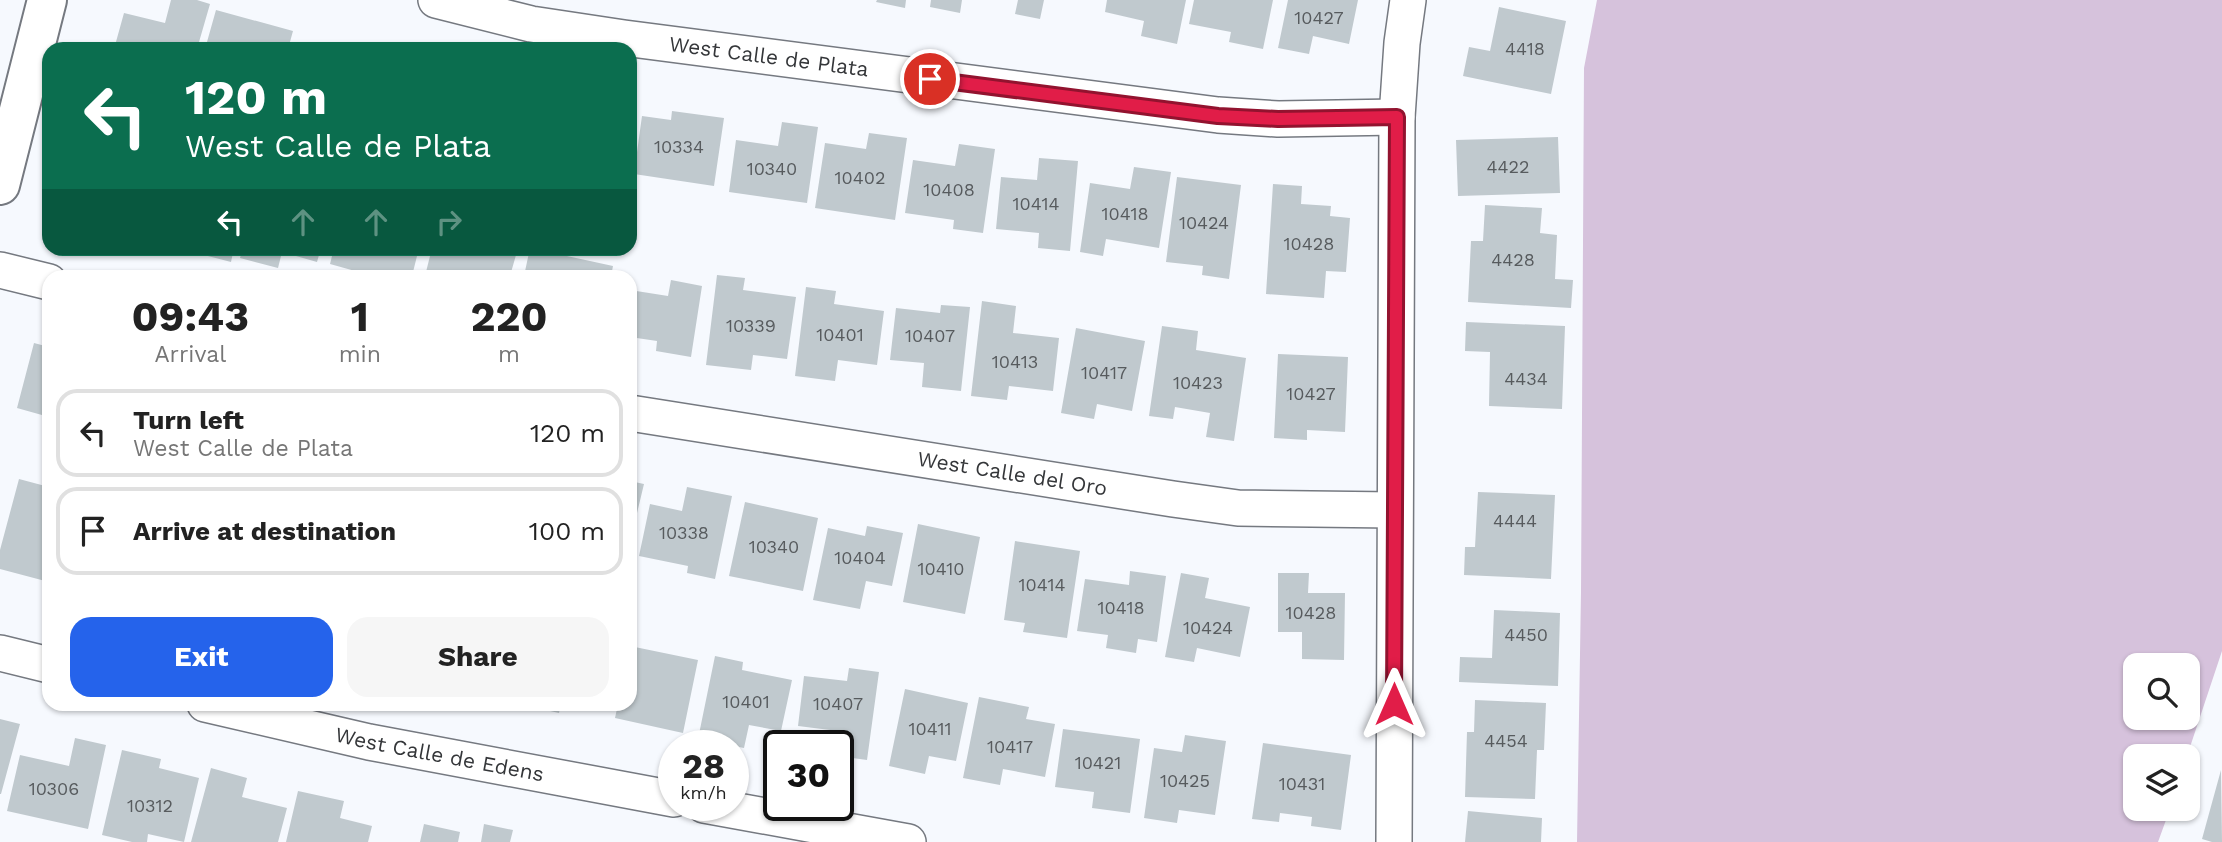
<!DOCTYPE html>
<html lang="en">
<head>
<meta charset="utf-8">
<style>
	:root { --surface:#fff; --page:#f6f6f6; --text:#222; --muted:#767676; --line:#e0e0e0; --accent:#2563eb }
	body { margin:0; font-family:"Work Sans",sans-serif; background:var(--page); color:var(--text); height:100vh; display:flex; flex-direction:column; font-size:26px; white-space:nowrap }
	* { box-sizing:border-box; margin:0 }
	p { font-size:23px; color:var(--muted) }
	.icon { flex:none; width:38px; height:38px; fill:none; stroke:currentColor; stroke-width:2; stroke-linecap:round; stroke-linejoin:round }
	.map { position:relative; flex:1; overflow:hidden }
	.side { position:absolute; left:42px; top:270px; width:595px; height:441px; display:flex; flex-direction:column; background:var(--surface); border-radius:21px; box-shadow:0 2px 5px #0004 }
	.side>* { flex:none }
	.top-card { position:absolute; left:42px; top:42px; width:595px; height:214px; border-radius:21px; box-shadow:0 2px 5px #0004; background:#0b6e4f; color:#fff; overflow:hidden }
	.controls { position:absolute; left:2123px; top:653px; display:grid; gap:14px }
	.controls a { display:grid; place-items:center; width:77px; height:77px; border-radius:14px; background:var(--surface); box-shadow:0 2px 5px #0004; font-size:35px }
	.speed { position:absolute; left:658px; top:730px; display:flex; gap:14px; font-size:35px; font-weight:700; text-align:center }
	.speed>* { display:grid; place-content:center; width:91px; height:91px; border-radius:50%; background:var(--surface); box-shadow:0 2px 5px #0004; line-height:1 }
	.speed small { font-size:18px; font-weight:400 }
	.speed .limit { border:4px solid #111; border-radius:10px; background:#fff; color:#111 }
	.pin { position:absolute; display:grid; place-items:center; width:60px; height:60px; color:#fff; margin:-30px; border:4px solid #fff; border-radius:50%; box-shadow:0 2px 7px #0007 }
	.me { position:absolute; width:77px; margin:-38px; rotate:0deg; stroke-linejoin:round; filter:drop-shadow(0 0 5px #0008) }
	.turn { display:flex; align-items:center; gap:24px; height:147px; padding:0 28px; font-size:32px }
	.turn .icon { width:91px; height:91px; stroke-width:2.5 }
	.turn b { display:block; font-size:49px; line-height:60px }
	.lanes { display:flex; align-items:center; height:66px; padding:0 28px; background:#0003; justify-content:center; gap:35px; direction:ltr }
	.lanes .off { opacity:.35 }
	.eta { display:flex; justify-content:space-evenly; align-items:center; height:119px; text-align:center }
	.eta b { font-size:42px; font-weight:700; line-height:49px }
	.primary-button { display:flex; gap:14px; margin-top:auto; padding:14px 28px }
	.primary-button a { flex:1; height:80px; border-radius:21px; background:var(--accent); color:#fff; font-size:28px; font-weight:700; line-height:80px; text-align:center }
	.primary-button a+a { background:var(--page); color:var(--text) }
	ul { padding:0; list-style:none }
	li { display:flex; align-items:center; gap:21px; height:88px; margin:0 14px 10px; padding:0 14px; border:4px solid var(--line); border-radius:21px }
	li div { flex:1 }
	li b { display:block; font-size:26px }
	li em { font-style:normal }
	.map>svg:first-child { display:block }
	.green { fill:#d6c2dc; fill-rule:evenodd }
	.building { fill:#c0c9ce }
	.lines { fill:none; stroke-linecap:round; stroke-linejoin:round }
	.minor-casing { stroke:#757980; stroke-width:38 }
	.tertiary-casing { stroke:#757980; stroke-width:42 }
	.minor { stroke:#fff; stroke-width:35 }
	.tertiary { stroke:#fff; stroke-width:38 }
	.route-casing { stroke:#92132f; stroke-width:18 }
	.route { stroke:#e11d48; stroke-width:12 }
	.labels { text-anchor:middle; stroke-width:5; stroke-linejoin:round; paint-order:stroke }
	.number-label { font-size:18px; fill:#575b5e }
	.street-label { font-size:21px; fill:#343639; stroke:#fff }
</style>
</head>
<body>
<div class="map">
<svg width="2222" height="842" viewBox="0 0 2222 842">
	<rect width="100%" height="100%" fill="#f6f9fe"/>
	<path class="green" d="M1597 0H2222V651L2187 756H2135V808L2170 809 2158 842H1577L1581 592 1584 68ZM2135 665H2188V718H2135Z"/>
	<path class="building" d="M171 0H197L210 4 197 49H114L124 13 165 23Z
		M877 0H906L905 8 876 2Z
		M931 0H962L960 13 930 7Z
		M1018 0H1044L1040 19 1015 14Z
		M1107 0H1186L1177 44 1141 36 1144 21 1105 12Z
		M1194 0H1273L1263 49 1229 42 1231 32 1189 24Z
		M1288 0H1358L1349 44 1313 36 1309 54 1278 48Z
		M1499 7 1566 21 1551 94 1463 76 1469 47 1490 51Z
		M216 10 293 31 288 49H205Z
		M672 111 724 118 714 186 634 174 642 116 671 120Z
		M782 122 818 127 807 203 729 192 736 140 778 146Z
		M869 133 907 138 895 220 815 208 825 143 866 149Z
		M1558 137 1560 193 1458 196 1456 140Z
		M959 144 995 149 983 233 953 229 954 220 905 213 913 160 955 166Z
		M1039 158 1078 161 1070 251 1038 248 1039 233 996 229 1001 177 1037 180Z
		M1134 167 1171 172 1159 248 1106 239 1103 256 1080 252 1090 183 1130 189Z
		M1177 177 1241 185 1229 279 1202 275 1203 266 1166 262Z
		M1273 184 1302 186 1301 204 1331 206 1330 216 1350 218 1346 272 1326 271 1324 298 1266 294Z
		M1485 205 1542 208 1540 233 1557 235 1555 279 1573 280 1571 308 1468 302 1471 241H1483Z
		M177 248H234L231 262Z
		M243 248H321L317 262 282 252 278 268 240 258Z
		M334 248H419L412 276H373L330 264Z
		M432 248H518L510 276H425Z
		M530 248 613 266 611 276H524Z
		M717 275 745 278 743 290 796 297 787 359 753 355 751 370 706 365Z
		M671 280 702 286 691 357 656 351 657 341 630 337V290L668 296Z
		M806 287 836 291 834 304 884 311 877 365 838 360 835 381 795 376Z
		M982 301 1016 306 1013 333 1059 338 1053 391 1009 386 1007 400 971 396Z
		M941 305 970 307 961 391 922 387 924 363 890 360 896 308 940 313Z
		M1466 322 1565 326 1562 409 1489 406 1490 352 1465 351Z
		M1162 326 1198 331 1196 350 1246 358 1234 441 1206 437 1210 413 1175 407 1173 419 1149 416Z
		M1076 328 1145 341 1132 411 1097 404 1094 419 1061 413Z
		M34 343 49 347V417L17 408Z
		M1278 354 1348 357 1345 432 1307 430V440L1274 438Z
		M19 479 49 487V582L0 569V550Z
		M630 481 644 484 631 538H630Z
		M687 487 732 496 715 579 687 573 688 566 639 556 650 504 682 511Z
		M1478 492 1555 495 1551 579 1464 575 1465 547H1475Z
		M745 502 818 518 803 591 729 576Z
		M918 524 980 537 965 614 903 602Z
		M867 526 903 533 892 586 866 581 860 609 813 600 828 528 865 536Z
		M1015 541 1080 551 1067 638 1023 632 1025 623 1004 620Z
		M1130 571 1166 576 1157 642 1138 639 1136 653 1106 648 1108 635 1077 631 1085 579 1129 585Z
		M1181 573 1209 578 1205 598 1250 607 1240 657 1197 648 1194 662 1165 657Z
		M1278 573H1309L1308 593H1345L1344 660 1302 659V632H1278Z
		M1494 610 1560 613 1558 686 1459 682 1460 657 1492 658Z
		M630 646 698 660 683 733 615 718 618 704H630Z
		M715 656 743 662 742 670 792 680 781 731 749 725 744 748 698 739Z
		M849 668 879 672 867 760 838 756V746H828L830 730 798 726 804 676 847 681Z
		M905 689 968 703 956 761 929 756 925 774 889 766Z
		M979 697 1029 707 1026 719 1055 724 1045 777 1003 769 1000 785 963 778Z
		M1475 700 1546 703 1544 750H1537L1535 799 1465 797 1467 732H1474Z
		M528 704H561L559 713 528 706Z
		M0 719 20 724 1 794H0Z
		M1063 729 1140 739 1130 813 1092 808 1094 792 1055 787Z
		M1185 735 1226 741 1215 815 1179 810 1177 823 1144 818 1154 748 1182 752Z
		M75 738 106 745 88 829 7 811 20 755 69 766Z
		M1263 743 1351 755 1341 830 1311 826 1312 817 1280 813 1279 822 1252 819Z
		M122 750 161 759 159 768 199 778 184 842 148 834 147 842H132L102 835Z
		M211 768 247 778 242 797 287 808 278 842H191Z
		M2221 770 2222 842H2212L2202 839Z
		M298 791 344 801 340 818 372 826 368 842H286Z
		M1468 811 1542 818 1541 842H1465Z
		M424 824 460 832 458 842H420Z
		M484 824 513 830 510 842H481Z"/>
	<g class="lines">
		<defs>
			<g id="minor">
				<path id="s1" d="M436 0 531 24 624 38 1218 115 1278 119 1397 117"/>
				<path d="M0 270 49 282"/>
				<path id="s2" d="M630 413 1173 499 1238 508 1394 510"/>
				<path d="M0 653 49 665"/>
				<path id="s3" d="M205 704 369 742 674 799"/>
				<path d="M704 805 908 842"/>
				<path d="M1394 842 1397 117 1402 43 1408 0"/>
			</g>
			<path id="tertiary" d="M0 185 47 0"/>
		</defs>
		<use href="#minor" class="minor-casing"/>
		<use href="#tertiary" class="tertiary-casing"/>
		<use href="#minor" class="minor"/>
		<use href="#tertiary" class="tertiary"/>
	</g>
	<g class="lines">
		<defs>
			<path id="route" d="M930 79 1218 116 1278 119 1397 117 1394 704"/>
		</defs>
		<use href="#route" class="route-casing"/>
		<use href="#route" class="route"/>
	</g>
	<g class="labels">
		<g class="number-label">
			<text x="1319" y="24">10427</text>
			<text x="1525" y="55">4418</text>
			<text x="679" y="153">10334</text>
			<text x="1508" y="173">4422</text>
			<text x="772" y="175">10340</text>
			<text x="860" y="184">10402</text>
			<text x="949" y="196">10408</text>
			<text x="1036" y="210">10414</text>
			<text x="1125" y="220">10418</text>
			<text x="1204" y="229">10424</text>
			<text x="1309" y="250">10428</text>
			<text x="1513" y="266">4428</text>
			<text x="751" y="332">10339</text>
			<text x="840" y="341">10401</text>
			<text x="930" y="342">10407</text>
			<text x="1015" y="368">10413</text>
			<text x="1104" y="379">10417</text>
			<text x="1526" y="385">4434</text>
			<text x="1198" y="389">10423</text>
			<text x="1311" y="400">10427</text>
			<text x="1515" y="527">4444</text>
			<text x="684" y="539">10338</text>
			<text x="774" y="553">10340</text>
			<text x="860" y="564">10404</text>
			<text x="941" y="575">10410</text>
			<text x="1042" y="591">10414</text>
			<text x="1121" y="614">10418</text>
			<text x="1311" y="619">10428</text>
			<text x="1208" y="634">10424</text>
			<text x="1526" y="641">4450</text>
			<text x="746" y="708">10401</text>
			<text x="838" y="710">10407</text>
			<text x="930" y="735">10411</text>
			<text x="1506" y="747">4454</text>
			<text x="1010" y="753">10417</text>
			<text x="1098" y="769">10421</text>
			<text x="1185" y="787">10425</text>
			<text x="1302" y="790">10431</text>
			<text x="54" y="795">10306</text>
			<text x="150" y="812">10312</text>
		</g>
		<g class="street-label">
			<text dy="7" stroke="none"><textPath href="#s1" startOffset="338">West Calle de Plata</textPath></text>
			<text dy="7" stroke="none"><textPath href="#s2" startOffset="387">West Calle del Oro</textPath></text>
			<text dy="7" stroke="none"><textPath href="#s3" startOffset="240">West Calle de Edens</textPath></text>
		</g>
	</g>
</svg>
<div class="controls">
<a><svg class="icon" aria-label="search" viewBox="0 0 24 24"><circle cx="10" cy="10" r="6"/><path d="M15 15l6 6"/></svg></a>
<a><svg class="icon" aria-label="layers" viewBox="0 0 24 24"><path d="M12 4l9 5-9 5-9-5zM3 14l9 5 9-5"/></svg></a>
</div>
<div class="speed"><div>28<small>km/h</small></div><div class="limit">30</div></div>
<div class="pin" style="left:930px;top:79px;background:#d93025"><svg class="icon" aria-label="arrive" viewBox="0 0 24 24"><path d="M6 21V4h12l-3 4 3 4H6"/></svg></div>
<svg class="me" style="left:1394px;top:704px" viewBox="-20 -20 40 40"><path d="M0-17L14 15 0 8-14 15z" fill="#e11d48" stroke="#fff" stroke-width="4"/></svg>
<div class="top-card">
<div class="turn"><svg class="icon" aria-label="left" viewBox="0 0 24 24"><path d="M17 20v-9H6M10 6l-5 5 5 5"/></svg><div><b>120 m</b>West Calle de Plata</div></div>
<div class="lanes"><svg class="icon" aria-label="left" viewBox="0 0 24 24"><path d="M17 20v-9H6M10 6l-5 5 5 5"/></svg><svg class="icon off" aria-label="ahead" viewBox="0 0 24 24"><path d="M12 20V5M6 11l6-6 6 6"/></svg><svg class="icon off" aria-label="ahead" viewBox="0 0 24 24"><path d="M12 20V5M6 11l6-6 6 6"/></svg><svg class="icon off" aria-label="right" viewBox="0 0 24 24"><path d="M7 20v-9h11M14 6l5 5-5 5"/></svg></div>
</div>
<section class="side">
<div class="eta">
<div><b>09:43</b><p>Arrival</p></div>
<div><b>1</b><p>min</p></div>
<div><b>220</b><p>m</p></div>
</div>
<ul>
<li><svg class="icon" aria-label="left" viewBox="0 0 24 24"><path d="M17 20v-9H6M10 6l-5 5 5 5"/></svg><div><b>Turn left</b><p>West Calle de Plata</p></div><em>120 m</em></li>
<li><svg class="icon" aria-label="arrive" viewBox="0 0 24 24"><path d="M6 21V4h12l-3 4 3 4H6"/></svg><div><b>Arrive at destination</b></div><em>100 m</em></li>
</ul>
<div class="primary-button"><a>Exit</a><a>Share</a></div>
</section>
</div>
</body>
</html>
